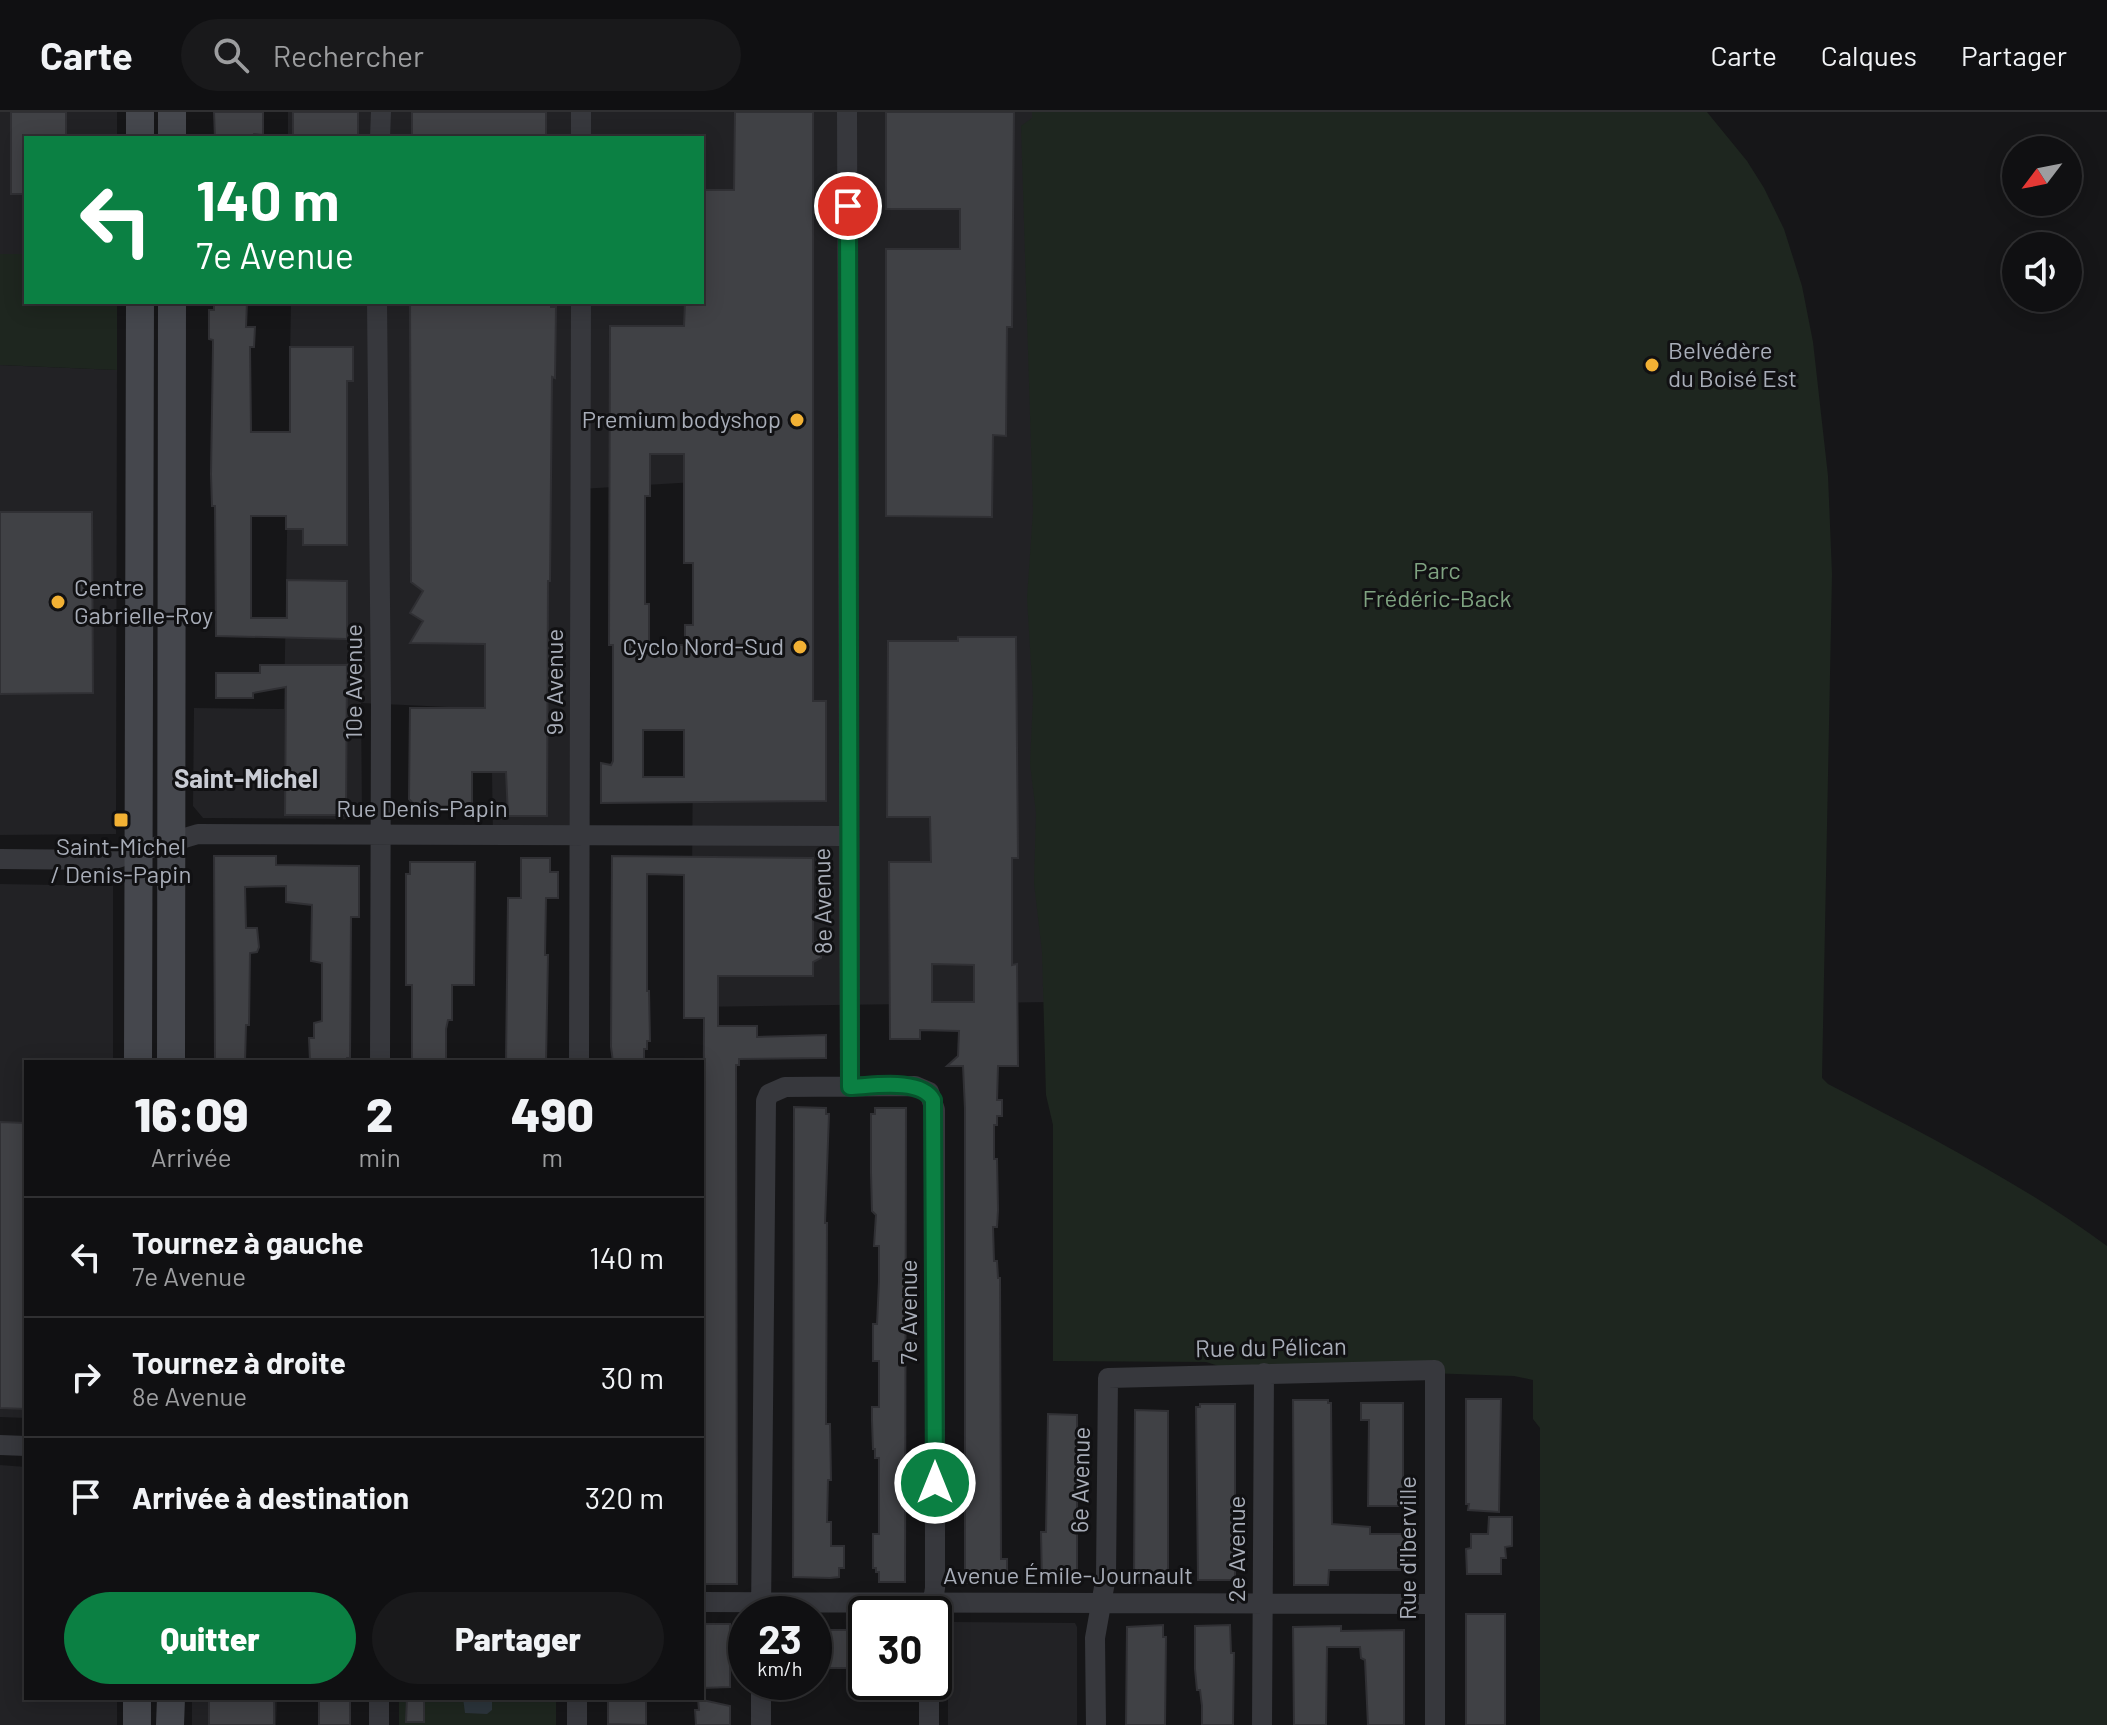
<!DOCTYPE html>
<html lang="fr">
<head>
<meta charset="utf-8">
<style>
	:root { --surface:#101012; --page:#19191b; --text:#f1f3f6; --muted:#9c9d9f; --line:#303032; --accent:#0b8043 }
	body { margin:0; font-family:Barlow,sans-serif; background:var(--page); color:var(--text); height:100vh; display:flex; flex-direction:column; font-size:30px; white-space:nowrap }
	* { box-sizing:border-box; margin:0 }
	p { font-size:26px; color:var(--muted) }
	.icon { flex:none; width:44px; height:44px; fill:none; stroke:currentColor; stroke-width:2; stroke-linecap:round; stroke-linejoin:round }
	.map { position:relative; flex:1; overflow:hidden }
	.details { position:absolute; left:24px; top:948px; width:680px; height:640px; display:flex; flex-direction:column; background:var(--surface); border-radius:0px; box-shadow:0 4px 20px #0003,0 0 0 2px var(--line) }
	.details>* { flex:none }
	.banner { position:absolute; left:24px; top:24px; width:680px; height:168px; border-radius:0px; box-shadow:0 4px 20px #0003,0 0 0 2px var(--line); background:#0b8043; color:#fff; overflow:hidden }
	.needle { width:52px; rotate:238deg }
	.controls { position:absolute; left:2002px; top:24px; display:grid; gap:16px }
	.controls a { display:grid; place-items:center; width:80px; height:80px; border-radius:50%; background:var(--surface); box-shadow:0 4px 20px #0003,0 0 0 2px var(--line); font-size:40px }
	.speed { position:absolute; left:728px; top:1484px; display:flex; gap:16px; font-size:40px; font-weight:700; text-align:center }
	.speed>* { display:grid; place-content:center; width:104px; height:104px; border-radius:50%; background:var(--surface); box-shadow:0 4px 20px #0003,0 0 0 2px var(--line); line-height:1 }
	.speed small { font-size:20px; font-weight:400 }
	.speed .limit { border:4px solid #111; border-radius:12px; background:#fff; color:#111 }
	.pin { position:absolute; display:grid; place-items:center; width:68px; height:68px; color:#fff; margin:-34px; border:4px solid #fff; border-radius:50%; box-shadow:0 2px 8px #0007 }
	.me { position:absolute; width:88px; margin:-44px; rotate:0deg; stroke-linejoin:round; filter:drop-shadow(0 0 6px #0008) }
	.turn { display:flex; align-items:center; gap:28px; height:168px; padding:0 40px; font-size:36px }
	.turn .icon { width:104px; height:104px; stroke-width:2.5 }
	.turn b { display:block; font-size:56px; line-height:68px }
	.eta { display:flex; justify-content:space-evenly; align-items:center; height:136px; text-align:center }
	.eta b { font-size:48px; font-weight:800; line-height:56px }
	.primary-button { display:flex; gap:16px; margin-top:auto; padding:16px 40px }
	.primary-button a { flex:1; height:92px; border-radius:48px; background:var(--accent); color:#fff; font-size:32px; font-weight:800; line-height:92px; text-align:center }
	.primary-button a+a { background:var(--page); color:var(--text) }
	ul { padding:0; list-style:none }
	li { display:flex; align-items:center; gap:24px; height:120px; padding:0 40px; border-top:2px solid var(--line) }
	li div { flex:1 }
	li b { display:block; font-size:30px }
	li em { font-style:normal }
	header { display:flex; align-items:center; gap:48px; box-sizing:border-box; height:112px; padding:0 40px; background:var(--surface); border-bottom:2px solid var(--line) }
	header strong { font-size:38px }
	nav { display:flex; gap:44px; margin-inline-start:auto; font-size:28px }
	.search { width:560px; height:72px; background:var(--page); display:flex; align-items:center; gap:20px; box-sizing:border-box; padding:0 28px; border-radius:44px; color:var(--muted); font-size:30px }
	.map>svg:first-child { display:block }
	.built { fill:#222225 }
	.green { fill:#1e261f }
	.water { fill:#2c353c }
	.building { fill:#404145; stroke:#303034; stroke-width:2; fill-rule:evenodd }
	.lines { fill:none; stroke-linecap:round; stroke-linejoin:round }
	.minor { stroke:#37383d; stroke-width:20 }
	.secondary { stroke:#45474d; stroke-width:28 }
	.route-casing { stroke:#07532c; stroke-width:20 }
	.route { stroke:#0b8043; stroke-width:14 }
	.poi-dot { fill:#f2b134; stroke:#111113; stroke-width:3 }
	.labels { text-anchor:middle; stroke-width:6; stroke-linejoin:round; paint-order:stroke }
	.poi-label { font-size:24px; fill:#a8adb8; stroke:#111113; text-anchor:start }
	.park-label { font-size:24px; fill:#7fa381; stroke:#111113 }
	.street-label { font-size:24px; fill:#a8adb8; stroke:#111113 }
	.neighbourhood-label { font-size:26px; font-weight:bold; fill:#c9ccd4; stroke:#111113 }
</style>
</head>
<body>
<header>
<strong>Carte</strong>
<div class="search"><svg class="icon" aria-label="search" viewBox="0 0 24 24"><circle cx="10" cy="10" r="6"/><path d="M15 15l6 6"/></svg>Rechercher</div>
<nav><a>Carte</a><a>Calques</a><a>Partager</a></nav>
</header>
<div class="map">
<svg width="2107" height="1613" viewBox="0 0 2107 1613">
	<rect width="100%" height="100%" fill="#161618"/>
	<path class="built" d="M0 0H117V26H26V142H0Z
		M288 0H1032L1052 890 691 895 695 370 581 377V724H493L491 597 361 591 362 700 354 707 203 706 193 694 194 596 284 597 291 190H702V26H288Z
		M0 253 117 258 116 722 0 723Z
		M0 772 113 774V950H26V1306L0 1305Z
		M0 1353 26 1355V1586H117V1613H0Z
		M952 1510 1075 1511 1077 1515V1613H948V1514Z
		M192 1586H277L276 1613H192Z"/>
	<path class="green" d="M1032 0H1707L1747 49 1764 76 1784 117 1802 174 1813 230 1828 364 1832 462 1822 966 1828 972C1924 1022 2020 1070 2107 1134V1613H1540V1316L1533 1307V1268L1514 1264 1398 1260 1241 1261 1206 1250 1053 1249V1013L1046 983 1042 840 1034 771 1036 701 1030 652 1033 586 1027 486 1033 399 1021 14 1032 6Z
		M0 142H26V190H117V258L0 253Z
		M399 1586H556V1613H399Z"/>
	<path class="water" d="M463 1586H492V1598L487 1602 465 1601Z"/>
	<path class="building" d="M11 0H66V26H26V82H11Z
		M214 0H263V23L254 22 251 26H215Z
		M293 0H358V26H293Z
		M412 0H546V26H412Z
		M735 0H813V589H826V689L601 691V651L611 653 613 649V533H609L610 214H684L685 190H702V78H734ZM650 342H684V451H693V513H685V533H649V492H645V384H650ZM643 618H684V665H643Z
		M886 0H1014L1012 215H1007L1006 324 993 323 992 405 886 404V137H960V97H886Z
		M214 190H247L246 215H255L254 235H250L251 320H290V235H353V269H347V433H303V417H286V404H251V506H287V468L347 469V527L216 524 215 394H212L211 362 213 235V228L209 227V198H214Z
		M410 190H551V195H556L555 266 552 265 550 469H548L547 704H508L506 660H472V695L468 696H417L409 687 410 596H485V532L410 531 423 509 410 501 423 479 411 470Z
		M0 400H92L93 581 0 582Z
		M958 525H1016L1018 746H1012V853L1017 852 1018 954H998L997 988H1002V1004H997V1013H994V1047H997L998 1098 997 1115H993L994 1149H997L998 1166H1000L1001 1447H1007V1471H965V997L963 954H947L958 944 959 919 920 918V927H890L889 750H931L930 705H887L888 529H958ZM932 852 974 853V890H932Z
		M260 553H347L346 703H285L286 575 253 581V586H216V561H260Z
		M214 744H276V753L359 754V805H351L350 946H347L346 950 310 949 309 926H314V911L322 909V851L311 849 312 793 286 790V774L245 775 246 816H257L259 835 257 840 250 841 249 913H246L245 950H215Z
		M612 744 813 746V830H821V846L813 850V864H718V914H757V925L826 923V946L739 947V953H736L737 1472H702L704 906H684V763L647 762V879H649L650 929H647V937H644V950H613L611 935Z
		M521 746H550V760H558V786H546L545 843H548L546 950H506L508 786H521Z
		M410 750H475L474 873H452V908H448L446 917V950H412V873H406V762H410Z
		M794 995 826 996V1002H829L825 1111H827L826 1312H830L831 1368H828L827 1410H831V1434H844V1456H839V1465L830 1466 793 1465Z
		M875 996H906L905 1470H879V1460H876V1456H873V1422H879V1346H875V1337H873L872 1309V1295H879V1249H873V1212H877L879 1169V1134H874L876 1103 872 1099 871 1061V1002H875Z
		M0 1010 26 1011V1297L0 1296Z
		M1466 1287H1501L1499 1400 1468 1398 1469 1392H1466Z
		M1293 1288H1328V1291H1331L1332 1412 1370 1415V1422H1409V1458H1329L1328 1473H1294Z
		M1361 1291H1403V1394H1368L1369 1308H1361Z
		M1200 1292H1235V1468H1198L1196 1295H1200Z
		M1135 1298 1168 1299V1471H1134Z
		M1048 1302 1077 1303V1470H1042L1041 1420H1046Z
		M1489 1405H1512V1434L1505 1435 1506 1446H1501V1462H1467L1466 1437 1471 1436V1422H1488Z
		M1466 1502H1505V1613H1466Z
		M702 1512H730V1575L702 1576Z
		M1163 1513V1525H1166L1165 1613H1126L1127 1515Z
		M1230 1513 1231 1541H1234L1233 1613H1202V1594L1200 1578H1197L1195 1557V1514Z
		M1341 1514V1519L1404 1518V1613H1368L1365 1548 1361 1546 1360 1535H1327L1326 1613H1294L1293 1515Z
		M814 1518H866V1556H814Z
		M209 1586H274V1613H209Z
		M319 1586H350V1613H319Z
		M407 1586H424V1610H406Z
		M608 1586H646V1613L608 1612Z
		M698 1587 730 1594V1613H696L695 1598H699Z"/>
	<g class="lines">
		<path class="minor" d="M847 0 850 975
			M380 26 381 0
			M581 26V0
			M377 190 381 591 380 950
			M0 747 111 748 198 722 848 724
			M579 950 581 190
			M0 1333 26 1334
			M702 1490 1434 1492
			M761 1502 766 989 769 982 785 975 915 974 929 980 935 998V1476L931 1502
			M761 1570V1613
			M929 1570V1613
			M379 1586V1613
			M577 1613V1586
			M1096 1613 1095 1526 1106 1464 1108 1266 1435 1258V1613
			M1262 1613 1264 1261"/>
		<path class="secondary" d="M172 0V26
			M140 26V0
			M138 950 140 190
			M171 950 172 190
			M137 1613V1586
			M170 1613 171 1586"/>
	</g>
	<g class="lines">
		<defs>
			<path id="route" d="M848 94 850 975C873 974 921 966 933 988L935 1371"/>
		</defs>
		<use href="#route" class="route-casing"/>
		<use href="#route" class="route"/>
	</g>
	<g class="poi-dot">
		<circle cx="1652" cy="253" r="8"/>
		<circle cx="797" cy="308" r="8"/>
		<circle cx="58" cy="490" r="8"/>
		<circle cx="800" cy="535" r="8"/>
		<rect x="113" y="700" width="16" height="16" rx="4"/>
	</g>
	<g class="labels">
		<g class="poi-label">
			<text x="1668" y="247">Belvédère<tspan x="1668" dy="28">du Boisé Est</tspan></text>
			<text x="781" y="316" text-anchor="end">Premium bodyshop</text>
			<text x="74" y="484">Centre<tspan x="74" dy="28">Gabrielle-Roy</tspan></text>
			<text x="784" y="543" text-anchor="end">Cyclo Nord-Sud</text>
			<text x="121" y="743" text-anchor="middle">Saint-Michel<tspan x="121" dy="28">/ Denis-Papin</tspan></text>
		</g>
		<g class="park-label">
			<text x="1437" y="467">Parc<tspan x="1437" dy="28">Frédéric-Back</tspan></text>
		</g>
		<g class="street-label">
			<text transform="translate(354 570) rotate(-90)" y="8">10e Avenue</text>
			<text transform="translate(555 570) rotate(-90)" y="8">9e Avenue</text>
			<text x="422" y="705">Rue Denis-Papin</text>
			<text transform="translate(823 789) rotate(-91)" y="8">8e Avenue</text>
			<text transform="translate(909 1200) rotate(-90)" y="8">7e Avenue</text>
			<text transform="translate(1271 1236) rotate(-1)" y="8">Rue du Pélican</text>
			<text transform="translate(1081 1368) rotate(-89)" y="8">6e Avenue</text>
			<text transform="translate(1408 1436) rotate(-90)" y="8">Rue d'Iberville</text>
			<text transform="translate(1237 1437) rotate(-90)" y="8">2e Avenue</text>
			<text x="1068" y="1472">Avenue Émile-Journault</text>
		</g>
		<g class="neighbourhood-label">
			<text x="246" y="676">Saint-Michel</text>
		</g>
	</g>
</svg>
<div class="controls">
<a><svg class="needle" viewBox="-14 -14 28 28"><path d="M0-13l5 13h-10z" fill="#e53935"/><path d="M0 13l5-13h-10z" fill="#9c9d9f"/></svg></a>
<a><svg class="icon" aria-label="sound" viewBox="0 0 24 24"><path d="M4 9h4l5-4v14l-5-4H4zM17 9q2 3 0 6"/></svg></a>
</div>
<div class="speed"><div>23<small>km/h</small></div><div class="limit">30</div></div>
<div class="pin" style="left:848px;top:94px;background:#d93025"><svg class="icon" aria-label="arrive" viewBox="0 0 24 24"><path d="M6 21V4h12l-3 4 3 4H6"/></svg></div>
<svg class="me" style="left:935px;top:1371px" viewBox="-20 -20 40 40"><circle r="17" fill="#0b8043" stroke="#fff" stroke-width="3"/><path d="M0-11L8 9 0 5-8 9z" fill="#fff"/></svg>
<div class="banner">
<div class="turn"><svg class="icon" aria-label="left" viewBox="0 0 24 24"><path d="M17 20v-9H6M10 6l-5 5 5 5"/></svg><div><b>140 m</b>7e Avenue</div></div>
</div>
<section class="details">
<div class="eta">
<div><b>16:09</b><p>Arrivée</p></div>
<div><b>2</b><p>min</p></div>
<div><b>490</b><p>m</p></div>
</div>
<ul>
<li><svg class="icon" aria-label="left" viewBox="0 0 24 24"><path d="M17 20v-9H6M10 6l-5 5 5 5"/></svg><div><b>Tournez à gauche</b><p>7e Avenue</p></div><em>140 m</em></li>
<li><svg class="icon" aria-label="right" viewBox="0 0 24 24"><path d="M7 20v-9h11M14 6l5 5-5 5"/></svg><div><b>Tournez à droite</b><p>8e Avenue</p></div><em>30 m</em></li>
<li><svg class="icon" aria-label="arrive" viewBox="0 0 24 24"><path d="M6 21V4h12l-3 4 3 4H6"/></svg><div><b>Arrivée à destination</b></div><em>320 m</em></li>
</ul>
<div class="primary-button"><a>Quitter</a><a>Partager</a></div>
</section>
</div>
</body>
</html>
